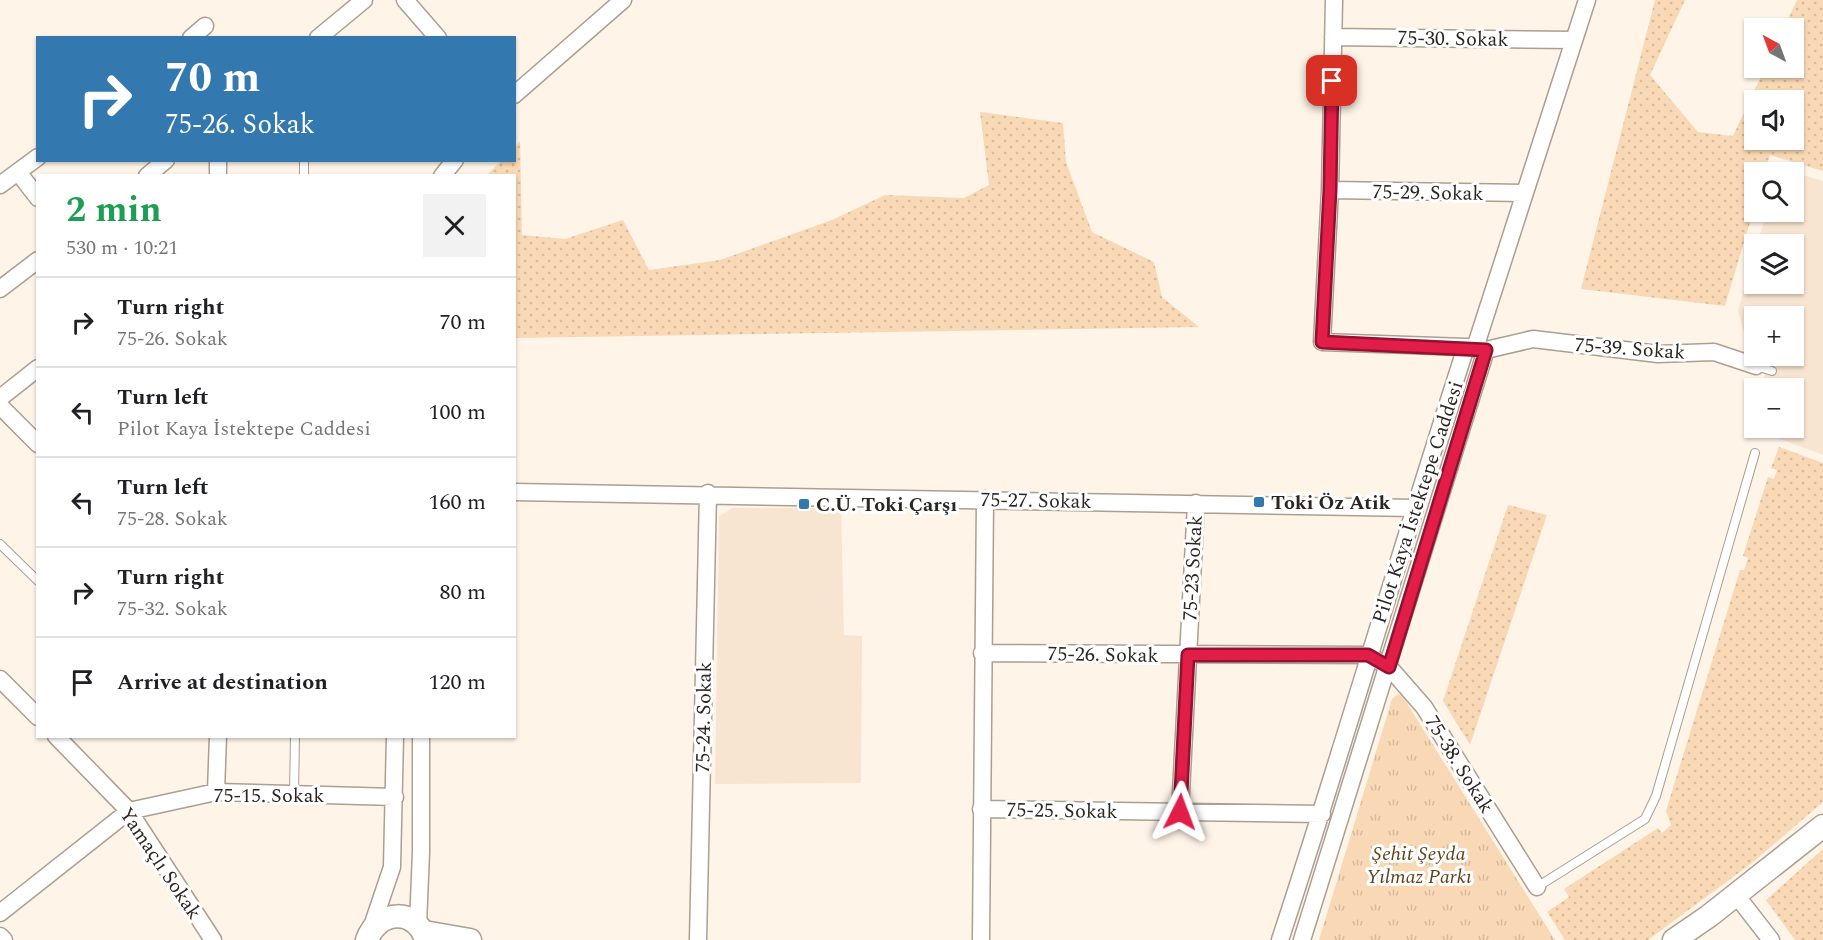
<!DOCTYPE html>
<html lang="en">
<head>
<meta charset="utf-8">
<style>
	:root { --surface:#fff; --page:#f2f2f2; --text:#202124; --muted:#757577; --line:#e0e0e0 }
	body { margin:0; font-family:Spectral,serif; background:var(--page); color:var(--text); height:100vh; display:flex; flex-direction:column; font-size:22px; white-space:nowrap }
	* { box-sizing:border-box; margin:0 }
	p { font-size:20px; color:var(--muted) }
	.icon { flex:none; width:33px; height:33px; fill:none; stroke:currentColor; stroke-width:2; stroke-linecap:round; stroke-linejoin:round }
	.map { position:relative; flex:1; overflow:hidden }
	.drawer { position:absolute; left:36px; top:174px; width:480px; height:564px; display:flex; flex-direction:column; background:var(--surface); border-radius:0px; box-shadow:0 2px 4px #0004 }
	.drawer>* { flex:none }
	.banner { position:absolute; left:36px; top:36px; width:480px; height:126px; border-radius:0px; box-shadow:0 2px 4px #0004; background:#3378ae; color:#fff; overflow:hidden }
	.needle { width:39px; rotate:319deg }
	.tools { position:absolute; left:1744px; top:18px; display:grid; gap:12px }
	.tools a { display:grid; place-items:center; width:60px; height:60px; border-radius:0px; background:var(--surface); box-shadow:0 2px 4px #0004; font-size:30px }
	.pin { position:absolute; display:grid; place-items:center; width:51px; height:51px; color:#fff; margin:-26px; border-radius:12px; box-shadow:0 3px 9px #0006 }
	.me { position:absolute; width:66px; margin:-33px; rotate:3deg; stroke-linejoin:round; filter:drop-shadow(0 0 4px #0008) }
	.turn { display:flex; align-items:center; gap:21px; height:126px; padding:0 30px; font-size:27px }
	.turn .icon { width:78px; height:78px; stroke-width:2.5 }
	.turn b { display:block; font-size:42px; line-height:51px }
	.round { display:grid; place-items:center; flex:none; width:63px; height:63px; border-radius:0px; background:var(--page) }
	.overview { display:flex; align-items:center; justify-content:space-between; height:102px; padding:0 30px }
	h1 { font-size:36px; font-weight:700; line-height:45px; color:#1e9e55 }
	ul { padding:0; list-style:none }
	li { display:flex; align-items:center; gap:18px; height:90px; padding:0 30px; border-top:2px solid var(--line) }
	li div { flex:1 }
	li b { display:block; font-size:22px }
	li em { font-style:normal }
	.map>svg:first-child { display:block }
	.built { fill:#f8e5d1 }
	.grass { fill:url(#grass-dots); fill-rule:evenodd }
	.park { fill:url(#park-tufts) }
	.lines { fill:none; stroke-linecap:round; stroke-linejoin:round }
	.lane-casing { stroke:#ab9f91; stroke-width:10 }
	.street-casing { stroke:#ab9f91; stroke-width:19 }
	.secondary-casing { stroke:#ab9f91; stroke-width:25 }
	.lane { stroke:#fff; stroke-width:8 }
	.street { stroke:#fff; stroke-width:16 }
	.secondary { stroke:#fff; stroke-width:22 }
	.route-casing { stroke:#92132f; stroke-width:15 }
	.route { stroke:#e11d48; stroke-width:10 }
	.poi-dot { fill:#3378ae; stroke:#fff; stroke-width:2 }
	.labels { text-anchor:middle; stroke-width:6; stroke-linejoin:round; paint-order:stroke }
	.street-label { font-size:20px; fill:#2b2621; stroke:#fff }
	.poi-label { font-size:20px; font-weight:bold; fill:#2b2621; stroke:#fff; text-anchor:start }
	.park-label { font-size:20px; font-style:italic; fill:#61421b; stroke:#fff }
</style>
</head>
<body>
<div class="map">
<svg width="1823" height="940" viewBox="0 0 1823 940">
	<defs>
		<pattern id="grass-dots" width="8" height="8" patternUnits="userSpaceOnUse" patternTransform="scale(1.5)"><rect width="8" height="8" fill="#f9d9b5"/><path d="M2 2h.1M6 6h.1" fill="none" stroke="#d6ba9b" stroke-width="1.8" stroke-linecap="round"/></pattern>
		<pattern id="park-tufts" width="24" height="20" patternUnits="userSpaceOnUse" patternTransform="scale(1.5)"><rect width="24" height="20" fill="#f9d9b5"/><path d="M3 7l-1-3M5 7V3M7 7l1-3M15 17l-1-3M17 17v-4M19 17l1-3" fill="none" stroke="#d6ba9b"/></pattern>
	</defs>
	<rect width="100%" height="100%" fill="#fff4e8"/>
	<path class="built" d="M1780 168 1823 181V455L1773 436 1771 428H1794V388H1763L1762 385 1770 356H1794V316H1755V347L1747 343 1738 311 1755 252V284H1794V244H1757L1767 212H1794V172H1778Z
		M733 508H841L844 635 862 636 861 783 715 784 719 516Z"/>
	<path class="grass" d="M1655 0H1685L1650 75 1698 132 1733 136 1765 68H1794V28H1784L1797 0H1823V171L1770 155 1765 172H1755V205L1725 306 1581 289ZM1755 100H1794V140H1755Z
		M980 112 1063 123 1066 162 1092 232 1154 262 1162 297 1199 327 515 338 514 176 487 175 501 161 514 160 515 147 520 141 522 235 565 239 623 220 649 270 720 260 832 220 885 195 964 198 989 185Z
		M1779 447 1823 463V802L1752 863 1648 940H1565L1547 912 1569 897 1564 889 1658 828 1662 833 1671 825 1666 811 1740 570H1744L1748 558 1743 556 1768 477 1774 479 1777 470 1771 468Z
		M1508 505 1547 515 1470 745 1443 701Z
		M1823 849V940H1795L1766 900Z"/>
	<path class="park" d="M1398 694 1403 697 1555 940H1319L1392 699Z"/>
	<g class="lines">
		<defs>
			<path id="lane" d="M304 176V160
				M1760 356 1756 366 1772 371
				M0 544 38 581
				M294 794 295 736
				M1537 887 1645 819 1656 796 1755 453"/>
			<path id="street" d="M405 0 438 38
				M1334 0 1330 190 1322 342 1466 347
				M1333 37 1574 40
				M191 38 205 26
				M318 38 364 0
				M514 95 623 0
				M18 172 38 198
				M147 176 166 160
				M218 176V160
				M442 176 455 160
				M0 185 38 157
				M1330 190 1525 193
				M0 289 38 260
				M1475 348 1587 0
				M1486 350 1533 339 1658 354 1714 352 1756 366
				M0 398 38 368
				M0 406 38 444
				M514 492 1414 508
				M982 653 1368 655 1389 667 1424 707 1537 887
				M0 679 38 717
				M56 736 129 811 213 940
				M216 792 218 736
				M981 809 1322 814
				M1180 812 1196 503
				M1736 895 1771 940
				M0 913 129 811 216 792 395 797
				M418 925 421 852V736
				M370 932 392 867 395 736
				M0 936 4 940
				M698 940 708 493
				M981 940 985 499
				M1280 940C1345 743 1402 544 1466 347L1486 350 1302 940"/>
			<path id="secondary" d="M424 932 470 940
				M367 940C378 909 417 908 426 940
				M1674 940 1709 916 1823 826"/>
		</defs>
		<use href="#lane" class="lane-casing"/>
		<use href="#street" class="street-casing"/>
		<use href="#secondary" class="secondary-casing"/>
		<use href="#lane" class="lane"/>
		<use href="#street" class="street"/>
		<use href="#secondary" class="secondary"/>
	</g>
	<g class="lines">
		<defs>
			<path id="route" d="M1180 812 1188 655H1368L1389 667 1486 350 1322 342 1330 190 1332 81"/>
		</defs>
		<use href="#route" class="route-casing"/>
		<use href="#route" class="route"/>
	</g>
	<g class="poi-dot">
		<rect x="1253" y="496" width="12" height="12" rx="3"/>
		<rect x="798" y="498" width="12" height="12" rx="3"/>
	</g>
	<g class="labels">
		<g class="street-label">
			<text transform="translate(1453 38) rotate(1)" y="7">75-30. Sokak</text>
			<text transform="translate(1428 192) rotate(1)" y="7">75-29. Sokak</text>
			<text transform="translate(1630 348) rotate(4)" y="7">75-39. Sokak</text>
			<text transform="translate(1036 500) rotate(1)" y="7">75-27. Sokak</text>
			<text transform="translate(1417 502) rotate(-72)" y="7">Pilot Kaya İstektepe Caddesi</text>
			<text transform="translate(1192 568) rotate(-87)" y="7">75-23 Sokak</text>
			<text transform="translate(1103 654) rotate(1)" y="7">75-26. Sokak</text>
			<text transform="translate(703 717) rotate(-89)" y="7">75-24. Sokak</text>
			<text transform="translate(1460 764) rotate(58)" y="7">75-38. Sokak</text>
			<text x="269" y="802">75-15. Sokak</text>
			<text transform="translate(1062 810) rotate(1)" y="7">75-25. Sokak</text>
			<text transform="translate(161 863) rotate(56)" y="7">Yamaçlı Sokak</text>
		</g>
		<g class="poi-label">
			<text x="1271" y="509">Toki Öz Atik</text>
			<text x="816" y="511">C.Ü. Toki Çarşı</text>
		</g>
		<g class="park-label">
			<text x="1419" y="860">Şehit Şeyda<tspan x="1419" dy="23">Yılmaz Parkı</tspan></text>
		</g>
	</g>
</svg>
<div class="tools">
<a><svg class="needle" viewBox="-14 -14 28 28"><path d="M0-13l5 13h-10z" fill="#e53935"/><path d="M0 13l5-13h-10z" fill="#757577"/></svg></a>
<a><svg class="icon" aria-label="sound" viewBox="0 0 24 24"><path d="M4 9h4l5-4v14l-5-4H4zM17 9q2 3 0 6"/></svg></a>
<a><svg class="icon" aria-label="search" viewBox="0 0 24 24"><circle cx="10" cy="10" r="6"/><path d="M15 15l6 6"/></svg></a>
<a><svg class="icon" aria-label="layers" viewBox="0 0 24 24"><path d="M12 4l9 5-9 5-9-5zM3 14l9 5 9-5"/></svg></a>
<a>+</a>
<a>−</a>
</div>
<div class="pin" style="left:1332px;top:81px;background:#d93025"><svg class="icon" aria-label="arrive" viewBox="0 0 24 24"><path d="M6 21V4h12l-3 4 3 4H6"/></svg></div>
<svg class="me" style="left:1180px;top:812px" viewBox="-20 -20 40 40"><path d="M0-17L14 15 0 8-14 15z" fill="#e11d48" stroke="#fff" stroke-width="4"/></svg>
<div class="banner">
<div class="turn"><svg class="icon" aria-label="right" viewBox="0 0 24 24"><path d="M7 20v-9h11M14 6l5 5-5 5"/></svg><div><b>70 m</b>75-26. Sokak</div></div>
</div>
<section class="drawer">
<div class="overview"><div><h1>2 min</h1><p>530 m · 10:21</p></div><a class="round"><svg class="icon" aria-label="close" viewBox="0 0 24 24"><path d="M6 6l12 12M18 6L6 18"/></svg></a></div>
<ul>
<li><svg class="icon" aria-label="right" viewBox="0 0 24 24"><path d="M7 20v-9h11M14 6l5 5-5 5"/></svg><div><b>Turn right</b><p>75-26. Sokak</p></div><em>70 m</em></li>
<li><svg class="icon" aria-label="left" viewBox="0 0 24 24"><path d="M17 20v-9H6M10 6l-5 5 5 5"/></svg><div><b>Turn left</b><p>Pilot Kaya İstektepe Caddesi</p></div><em>100 m</em></li>
<li><svg class="icon" aria-label="left" viewBox="0 0 24 24"><path d="M17 20v-9H6M10 6l-5 5 5 5"/></svg><div><b>Turn left</b><p>75-28. Sokak</p></div><em>160 m</em></li>
<li><svg class="icon" aria-label="right" viewBox="0 0 24 24"><path d="M7 20v-9h11M14 6l5 5-5 5"/></svg><div><b>Turn right</b><p>75-32. Sokak</p></div><em>80 m</em></li>
<li><svg class="icon" aria-label="arrive" viewBox="0 0 24 24"><path d="M6 21V4h12l-3 4 3 4H6"/></svg><div><b>Arrive at destination</b></div><em>120 m</em></li>
</ul>
</section>
</div>
</body>
</html>
